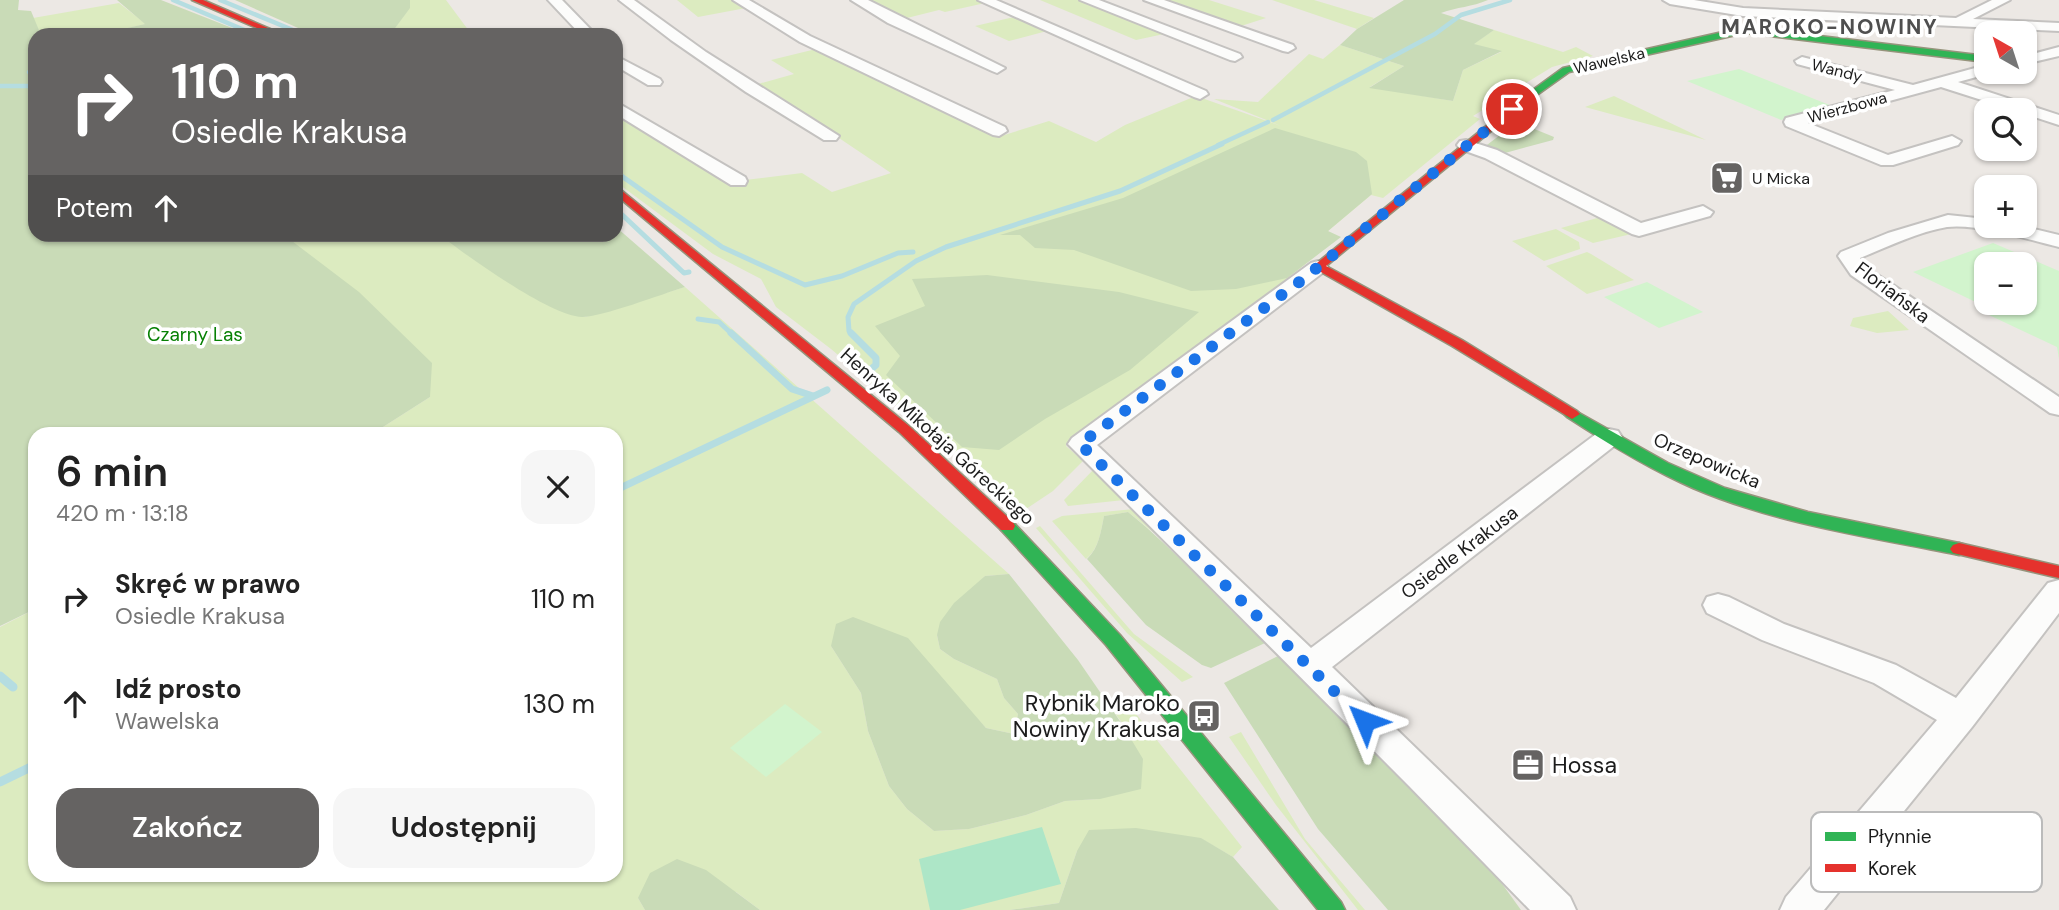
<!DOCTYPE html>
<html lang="pl">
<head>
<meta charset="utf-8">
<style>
	:root { --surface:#fff; --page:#f6f6f6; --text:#222; --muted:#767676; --accent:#656362 }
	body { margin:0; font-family:"DM Sans",sans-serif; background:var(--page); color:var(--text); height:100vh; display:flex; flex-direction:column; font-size:26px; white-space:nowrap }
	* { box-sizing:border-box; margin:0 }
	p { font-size:23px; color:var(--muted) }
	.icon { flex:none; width:38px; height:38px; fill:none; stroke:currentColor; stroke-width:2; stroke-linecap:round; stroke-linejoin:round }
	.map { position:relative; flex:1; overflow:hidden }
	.panel { position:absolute; left:28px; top:427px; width:595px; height:455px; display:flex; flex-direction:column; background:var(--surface); border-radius:21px; box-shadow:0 2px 5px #0004 }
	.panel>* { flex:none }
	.top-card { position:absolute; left:28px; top:28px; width:595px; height:214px; border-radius:21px; box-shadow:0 2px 5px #0004; background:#656362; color:#fff; overflow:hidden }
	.needle { width:46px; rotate:321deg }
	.fabs { position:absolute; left:1974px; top:21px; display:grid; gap:14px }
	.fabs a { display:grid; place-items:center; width:63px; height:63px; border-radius:14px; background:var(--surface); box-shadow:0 2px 5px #0004; font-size:35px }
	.pin { position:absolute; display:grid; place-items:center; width:60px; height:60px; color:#fff; margin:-30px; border:4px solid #fff; border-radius:50%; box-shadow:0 2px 7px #0007 }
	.me { position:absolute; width:77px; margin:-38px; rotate:314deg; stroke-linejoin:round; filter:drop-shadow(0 0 5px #0008) }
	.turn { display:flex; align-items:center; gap:24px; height:147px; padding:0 28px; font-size:32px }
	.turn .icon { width:91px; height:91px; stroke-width:2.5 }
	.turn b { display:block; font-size:49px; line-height:60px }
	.then { display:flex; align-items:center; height:66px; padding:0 28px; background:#0003; gap:14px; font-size:26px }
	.round { display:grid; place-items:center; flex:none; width:74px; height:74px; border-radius:21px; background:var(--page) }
	.headline { display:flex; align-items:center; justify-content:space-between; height:119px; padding:0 28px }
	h1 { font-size:42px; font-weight:600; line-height:52px }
	.cta { display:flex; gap:14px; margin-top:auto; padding:14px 28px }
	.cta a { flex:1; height:80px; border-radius:21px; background:var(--accent); color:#fff; font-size:28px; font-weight:600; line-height:80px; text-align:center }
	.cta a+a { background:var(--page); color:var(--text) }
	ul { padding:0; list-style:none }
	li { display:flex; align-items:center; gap:21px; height:105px; padding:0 28px }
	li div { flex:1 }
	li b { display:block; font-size:26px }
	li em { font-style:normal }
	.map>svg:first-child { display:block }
	.grass { fill:#dcebc0 }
	.forest { fill:#c9dbb7 }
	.park { fill:#d2f4cd; fill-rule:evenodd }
	.pitch { fill:#ade6c7 }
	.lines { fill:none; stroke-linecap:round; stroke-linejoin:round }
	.stream-far3 { stroke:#b5dde1; stroke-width:4.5 }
	.stream-far2 { stroke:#b5dde1; stroke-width:5 }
	.stream-far1 { stroke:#b5dde1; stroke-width:7 }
	.stream { stroke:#b5dde1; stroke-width:9 }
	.street-casing { stroke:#c4c2c0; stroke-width:4 }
	.fast-casing { stroke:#96947c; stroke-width:3 }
	.jam-casing { stroke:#96947c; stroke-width:3 }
	.street { fill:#fcfcfb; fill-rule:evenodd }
	.fast { fill:#30b455; fill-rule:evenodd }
	.jam { fill:#e5322d; fill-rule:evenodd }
	.route { stroke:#1a73e8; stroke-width:12; stroke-dasharray:0 21.6 }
	.labels { text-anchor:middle; stroke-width:7; stroke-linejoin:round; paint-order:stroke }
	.far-street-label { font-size:16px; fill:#1c1c1c; stroke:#fff }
	.far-poi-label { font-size:16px; fill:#1c1c1c; stroke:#fff; text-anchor:start }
	.street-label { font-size:19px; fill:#1c1c1c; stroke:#fff }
	.park-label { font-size:19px; fill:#078104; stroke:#fff }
	.far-district-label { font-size:21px; font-weight:bold; letter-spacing:2px; fill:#4f4f4f; stroke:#fff }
	.near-poi-label { font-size:23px; fill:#1c1c1c; stroke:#fff; text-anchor:end }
	.key { fill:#fff; stroke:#bbb; stroke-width:2 }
	.key-label { font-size:19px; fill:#1c1c1c }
</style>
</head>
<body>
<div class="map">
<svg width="2059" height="910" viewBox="0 0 2059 910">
	<rect width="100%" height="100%" fill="#ece8e4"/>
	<path class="grass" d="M410 0H446L472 35H390L409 8Z
		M677 0H736L746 8 698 17Z
		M864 0H978L985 3 945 12 939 10 899 20Z
		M1040 0H1084L1164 34 1136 40Z
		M1156 0H1209L1266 18 1238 27Z
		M1272 0H1314L1374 18 1357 29Z
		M119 3 146 24 97 35H41L33 18Z
		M1014 17 1047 31 1009 41 975 26Z
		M1494 30 1563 52 1576 47 1593 56 1552 67 1473 116 1480 119 1383 198 1371 195 1328 231 1327 247 1197 350 1070 439 1066 446 1083 461 1053 491 1023 511 831 349 776 307 761 279 713 254 616 182V110L745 180 802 173 832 192 891 173 836 136 751 86 794 74 771 60 816 49 998 137 1049 121 1096 142 1125 125 1196 96 1281 126 1214 99 1258 102 1309 54 1323 59 1340 45 1404 66 1370 87 1453 101 1463 70 1501 52 1473 44Z
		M1614 96 1706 140 1585 107Z
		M1608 215 1640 232 1593 243 1561 228Z
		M1556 229 1579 242 1580 249 1544 261 1512 241Z
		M284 235H440L585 317 685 287 1009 574 985 576 937 635 940 649 954 659 997 679 1004 698 1018 714 1014 734 986 728 960 700 831 646 861 693 868 731 889 786 907 809 934 831 969 829 1026 815 1065 801 1100 799 1123 724 1110 707 1129 705 1242 847 1233 857 1200 838 1077 851 1059 903 1010 910H760L736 892 638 898 645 910H0V627L35 609V875H616V434H372L430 397Z
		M1587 252 1591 254 1634 280 1587 294 1546 266Z
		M1888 311 1909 330 1877 333 1850 326 1853 318Z
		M1093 470 1124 500 1068 506 1064 500Z
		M1134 509 1157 530 1154 533 1128 512 1104 516C1101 531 1099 549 1086 559L1052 521 1062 516Z
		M1040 526 1134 634 1193 677 1182 682 1127 633 1036 528Z
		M1241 732 1305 839 1365 910H1358L1276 805 1229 737Z"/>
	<path class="forest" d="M0 0H19L18 10 31 11 41 35H35V234L284 235 359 292 432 363 430 397 372 434H35V609L0 626Z
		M117 0H161L250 35H97L145 24Z
		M235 0H410V8L390 35H314Z
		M1404 0H1488C1472 7 1457 7 1441 13L1494 30 1474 44 1502 51 1463 70 1453 101 1369 88 1404 66 1340 45 1357 29Z
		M1517 122 1554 137 1553 140 1505 153 1540 173 1483 148Z
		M1275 128 1356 152 1367 161 1372 194 1328 231 1341 237 1287 278 1236 289 1191 291 1074 250 1035 248 1020 235H1000L1123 198Z
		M616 227 685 287C662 294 602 317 582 317 550 316 467 256 440 235L616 234Z
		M987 275 1119 292 1199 312 1130 370 1045 419 999 450 962 447 886 375 900 356 875 326 925 306 912 279Z
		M1128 512C1177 551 1218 600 1265 643L1211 668 1202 665 1146 625 1087 559C1099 548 1101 531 1104 516Z
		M1009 574 1078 660 1122 724 1143 759 1141 789 1100 799 1065 801 1026 815 969 829 934 831 907 809 889 786 868 731 861 693 831 646 836 624 853 617 908 638 986 728 1014 734 1018 714 1004 698 997 679 954 659 940 649 937 635 940 622 954 603 985 576Z
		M1278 656 1406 774 1474 845 1521 910H1388L1318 829 1224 683Z
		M1136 828 1201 838 1233 857 1279 910H1010L1059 903 1077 851 1089 830Z
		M677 859 706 870 760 910H645L638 898 650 873Z"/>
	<path class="park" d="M1739 69 1832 106 1781 120 1687 81Z
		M1993 243 2059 271V359L2057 347 1989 315 1986 307 1913 272ZM1986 264H2025V303H1986Z
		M1647 282 1703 312 1659 328 1604 297Z
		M785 704 822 732 766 777 730 748Z"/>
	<path class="pitch" d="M1042 827 1061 884 960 910H930L919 859Z"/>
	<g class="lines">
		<path class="stream-far3" d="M173 0 256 35
			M220 0 305 35
			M29 72 35 74
			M0 86H35
			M1273 120 1435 34 1461 15 1510 0
			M1218 145 1268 122"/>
		<path class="stream-far2" d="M616 172 722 247 805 285 842 276 898 253 913 252
			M616 209 684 273 689 272
			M698 319 719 322 733 335
			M853 335 849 331 848 317 854 304 916 261 946 247 1120 191 1222 144"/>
		<path class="stream-far1" d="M731 333 792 389 813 396
			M851 333 876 358V365L870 370
			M616 490 827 390"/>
		<path class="stream" d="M0 676 13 687
			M0 782 35 765"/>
		<defs>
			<path id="street" d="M548 0H562L596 35H581Z
				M619 0H634L706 52 839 136 836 140H824L746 92 671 40Z
				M733 0H749L810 36 1005 127 1007 131 999 136 993 135 800 42Z
				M851 0H868L1005 68 997 73 992 71 888 23Z
				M978 0H996L1206 91 1208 94 1200 99 1194 97Z
				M1080 0H1099L1240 54 1242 57 1235 61 1230 60Z
				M1144 0H1164L1293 45 1295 48 1288 52 1283 51Z
				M1663 0H1694L1743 8 1956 18 1992 0H2010L1973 19 2059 23V31L1743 16 1670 4Z
				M2059 47V56L2025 64V56Z
				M616 56 660 79 662 82 660 85H648L616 66Z
				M1802 57 1913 85 1986 65V72L1991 73 1958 82 2059 115V125L2025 114V110H2013L1941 87 1808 123 1888 155 1952 136 1961 141 1958 145 1893 165H1881L1786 126 1784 122 1786 118 1895 90 1797 64 1795 61Z
				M616 102 745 177 747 181 745 185H731L616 114Z
				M1466 140 1497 150 1641 223 1703 206 1713 212 1710 216 1639 236 1632 234 1485 158 1460 149 1457 145 1460 141Z
				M1948 215 1986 219V226H2021L2059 235V247C2030 240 1976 223 1947 227 1917 232 1888 247 1860 258L1865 267 1890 283 2059 397V415L2050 413 1851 275 1838 256 1841 252 1888 233Z
				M1318 261 1325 263 1328 267 1325 271 1097 445 1311 648 1600 431 1609 429 1618 431 1622 437 1618 443 1332 667 1570 897 1576 910H1530L1409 786 1068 444 1072 438 1311 263Z
				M2059 580V613L1972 727 1824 910H1780L1786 897 1937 720 1874 683 1762 640 1707 613 1703 605 1707 597 1718 594 1729 597 1784 624 1896 665 1956 698 2048 583Z"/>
			<path id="fast" d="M1745 27 1986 56V62L1745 33 1569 72 1527 102 1519 100 1563 68Z
				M1572 409 1668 463 1725 488 1808 512 1959 543 1965 545 1968 549 1965 553 1959 555C1870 537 1777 524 1693 488 1649 469 1607 443 1567 417L1564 414Z
				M1007 520 1013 522 1120 635 1341 902 1345 910H1318L1106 645 1001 530 999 526 1001 522Z"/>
			<path id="jam" d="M192 0H203L284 35H273Z
				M1521 98 1529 100 1326 266 1462 340 1577 411 1580 414 1572 419 1452 346 1312 267Z
				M616 186 909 426 1013 522 1015 526 1013 530H1001L899 432 616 195Z
				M1959 543 2059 566V578L1953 553 1950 549 1953 545Z"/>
		</defs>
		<use href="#street" class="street-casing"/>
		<use href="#fast" class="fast-casing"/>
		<use href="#jam" class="jam-casing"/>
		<use href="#street" class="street"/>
		<use href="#fast" class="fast"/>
		<use href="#jam" class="jam"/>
	</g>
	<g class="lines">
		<path class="route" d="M1365 721 1080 444 1302 280 1512 109"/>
	</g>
	<defs>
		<symbol id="supermarket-square" viewBox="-11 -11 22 22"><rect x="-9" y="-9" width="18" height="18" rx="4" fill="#656362" stroke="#fff"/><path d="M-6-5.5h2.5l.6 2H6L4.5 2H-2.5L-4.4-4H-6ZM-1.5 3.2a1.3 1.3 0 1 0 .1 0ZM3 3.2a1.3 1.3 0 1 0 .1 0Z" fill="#fff"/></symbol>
		<symbol id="bus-square" viewBox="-11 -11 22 22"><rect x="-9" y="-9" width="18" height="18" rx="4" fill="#656362" stroke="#fff"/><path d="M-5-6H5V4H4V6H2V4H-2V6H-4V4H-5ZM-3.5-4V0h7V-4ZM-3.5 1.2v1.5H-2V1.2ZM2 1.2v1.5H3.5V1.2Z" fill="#fff"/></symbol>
		<symbol id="office-square" viewBox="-11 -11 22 22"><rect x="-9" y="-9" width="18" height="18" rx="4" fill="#656362" stroke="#fff"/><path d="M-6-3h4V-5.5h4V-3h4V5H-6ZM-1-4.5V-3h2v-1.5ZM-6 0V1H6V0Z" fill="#fff"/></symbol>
	</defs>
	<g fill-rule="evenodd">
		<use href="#supermarket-square" x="1708" y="159" width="38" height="38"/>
		<use href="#bus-square" x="1185" y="697" width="38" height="38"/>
		<use href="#office-square" x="1509" y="746" width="38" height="38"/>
	</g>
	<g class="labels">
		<g class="far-street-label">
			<text transform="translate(1609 60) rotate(-13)" y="6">Wawelska</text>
			<text transform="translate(1837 70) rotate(14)" y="6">Wandy</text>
			<text transform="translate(1847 107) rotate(-15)" y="6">Wierzbowa</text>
		</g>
		<g class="far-poi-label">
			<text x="1752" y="184">U Micka</text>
		</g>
		<g class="street-label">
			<text transform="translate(1893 292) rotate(37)" y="7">Floriańska</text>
			<text transform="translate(938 436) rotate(42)" y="7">Henryka Mikołaja Góreckiego</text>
			<text transform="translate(1707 460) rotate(23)" y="7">Orzepowicka</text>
			<text transform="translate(1459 552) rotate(-37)" y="7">Osiedle Krakusa</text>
		</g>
		<g class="park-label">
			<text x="195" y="341">Czarny Las</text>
		</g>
		<g class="far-district-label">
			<text x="1830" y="34">MAROKO-NOWINY</text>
		</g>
		<g class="near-poi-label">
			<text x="1180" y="711">Rybnik Maroko<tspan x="1180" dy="26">Nowiny Krakusa</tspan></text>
			<text x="1552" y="773" text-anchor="start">Hossa</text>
		</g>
	</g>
	<rect x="1811" y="812" width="231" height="80" rx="10" class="key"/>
	<rect x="1825" y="832" width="31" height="9" fill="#30b455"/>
	<rect x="1825" y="864" width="31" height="8" fill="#e5322d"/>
	<g class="key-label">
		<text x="1868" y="843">Płynnie</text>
		<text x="1868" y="875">Korek</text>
	</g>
</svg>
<div class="fabs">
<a><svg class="needle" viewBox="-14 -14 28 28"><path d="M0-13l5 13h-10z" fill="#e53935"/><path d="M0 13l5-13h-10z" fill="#767676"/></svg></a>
<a><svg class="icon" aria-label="search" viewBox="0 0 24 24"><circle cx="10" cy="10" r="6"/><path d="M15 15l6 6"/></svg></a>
<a>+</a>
<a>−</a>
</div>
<div class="pin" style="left:1512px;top:109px;background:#d93025"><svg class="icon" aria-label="arrive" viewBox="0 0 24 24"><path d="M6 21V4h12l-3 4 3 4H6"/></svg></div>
<svg class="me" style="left:1365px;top:721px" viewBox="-20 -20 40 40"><path d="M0-17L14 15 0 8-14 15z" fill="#1a73e8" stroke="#fff" stroke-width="4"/></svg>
<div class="top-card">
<div class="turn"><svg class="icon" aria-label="right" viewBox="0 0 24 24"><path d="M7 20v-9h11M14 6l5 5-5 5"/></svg><div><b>110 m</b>Osiedle Krakusa</div></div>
<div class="then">Potem<svg class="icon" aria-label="ahead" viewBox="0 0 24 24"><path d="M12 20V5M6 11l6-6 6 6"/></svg></div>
</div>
<section class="panel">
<div class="headline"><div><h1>6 min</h1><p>420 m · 13:18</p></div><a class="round"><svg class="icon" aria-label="close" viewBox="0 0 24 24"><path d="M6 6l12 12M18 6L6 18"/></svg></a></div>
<ul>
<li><svg class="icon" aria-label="right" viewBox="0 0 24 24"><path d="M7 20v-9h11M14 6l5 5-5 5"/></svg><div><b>Skręć w prawo</b><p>Osiedle Krakusa</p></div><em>110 m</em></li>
<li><svg class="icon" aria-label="ahead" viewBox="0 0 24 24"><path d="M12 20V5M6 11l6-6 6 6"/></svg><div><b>Idź prosto</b><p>Wawelska</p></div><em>130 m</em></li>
</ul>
<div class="cta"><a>Zakończ</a><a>Udostępnij</a></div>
</section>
</div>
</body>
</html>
